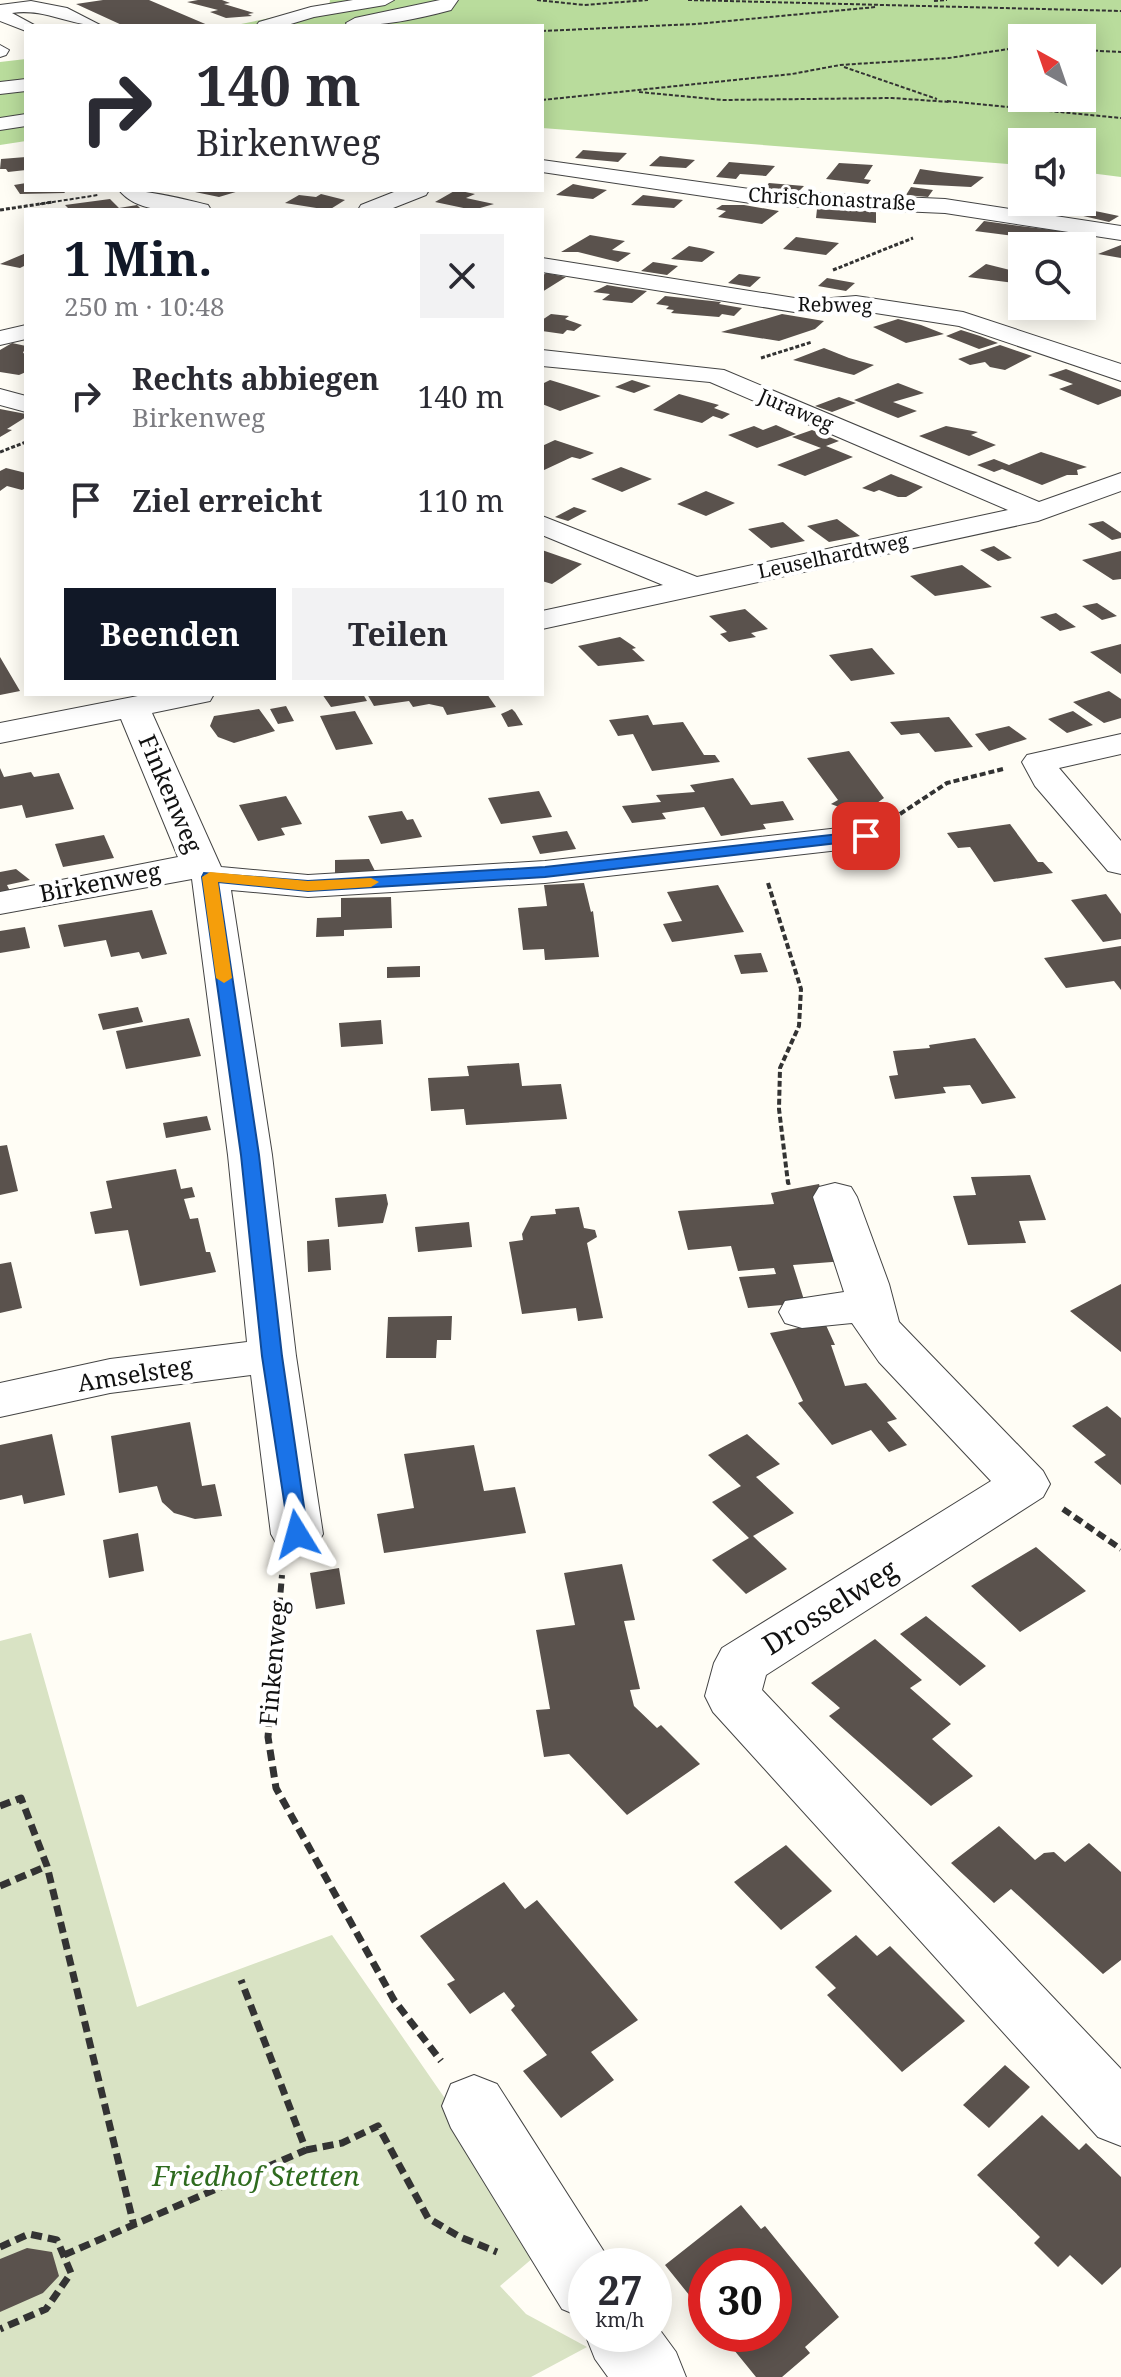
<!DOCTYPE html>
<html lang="de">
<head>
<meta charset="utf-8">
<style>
	:root { --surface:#fff; --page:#f2f2f3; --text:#2b2b33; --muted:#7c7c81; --accent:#111827 }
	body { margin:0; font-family:"Noto Serif",serif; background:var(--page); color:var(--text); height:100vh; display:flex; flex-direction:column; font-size:30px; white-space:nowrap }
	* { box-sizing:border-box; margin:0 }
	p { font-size:26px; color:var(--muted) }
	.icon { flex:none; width:44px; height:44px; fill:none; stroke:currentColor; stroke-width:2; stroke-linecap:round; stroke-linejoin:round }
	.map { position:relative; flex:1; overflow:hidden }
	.panel { position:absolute; left:24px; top:208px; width:520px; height:488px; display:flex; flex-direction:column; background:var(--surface); border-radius:0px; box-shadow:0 4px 20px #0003 }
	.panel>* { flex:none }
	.hud { position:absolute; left:24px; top:24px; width:520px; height:168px; border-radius:0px; box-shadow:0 4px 20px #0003; background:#fff; color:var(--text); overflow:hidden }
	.needle { width:52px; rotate:320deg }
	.fabs { position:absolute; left:1008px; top:24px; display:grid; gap:16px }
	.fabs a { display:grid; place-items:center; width:88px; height:88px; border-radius:0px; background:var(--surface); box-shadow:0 4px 20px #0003; font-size:40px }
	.speed { position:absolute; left:568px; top:2248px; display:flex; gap:16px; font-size:40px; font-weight:700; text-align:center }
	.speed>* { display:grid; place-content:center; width:104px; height:104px; border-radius:50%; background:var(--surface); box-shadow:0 4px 20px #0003; line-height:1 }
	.speed small { font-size:20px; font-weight:400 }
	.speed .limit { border:12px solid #d22; background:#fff; color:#111 }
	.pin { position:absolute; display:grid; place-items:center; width:68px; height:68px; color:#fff; margin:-34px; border-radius:16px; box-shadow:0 4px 12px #0006 }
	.me { position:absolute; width:88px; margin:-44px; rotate:352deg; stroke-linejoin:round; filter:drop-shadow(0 0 6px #0008) }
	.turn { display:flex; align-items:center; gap:28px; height:168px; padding:0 40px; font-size:36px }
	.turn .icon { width:104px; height:104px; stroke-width:2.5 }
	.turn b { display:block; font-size:56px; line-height:68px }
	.round { display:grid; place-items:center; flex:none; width:84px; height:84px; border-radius:0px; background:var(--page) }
	.head { display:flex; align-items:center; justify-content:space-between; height:136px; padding:0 40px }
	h1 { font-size:48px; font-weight:700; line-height:60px; color:var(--accent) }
	.primary-button { display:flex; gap:16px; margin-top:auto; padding:16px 40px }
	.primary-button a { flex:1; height:92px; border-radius:0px; background:var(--accent); color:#fff; font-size:32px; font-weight:700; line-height:92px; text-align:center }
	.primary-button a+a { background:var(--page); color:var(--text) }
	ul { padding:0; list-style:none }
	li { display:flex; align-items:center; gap:24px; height:104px; padding:0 40px }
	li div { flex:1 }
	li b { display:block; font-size:30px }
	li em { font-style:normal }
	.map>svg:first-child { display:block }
	.forest { fill:#b9dc9c; fill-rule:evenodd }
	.cemetery { fill:#d9e3c4 }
	.building { fill:#5a524d }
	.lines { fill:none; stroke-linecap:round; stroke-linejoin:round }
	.minor-casing { stroke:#444; stroke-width:2 }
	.path-far4 { stroke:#333; stroke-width:2; stroke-dasharray:4 2; stroke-linecap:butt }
	.path-far3 { stroke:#333; stroke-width:3; stroke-dasharray:4 2; stroke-linecap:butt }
	.path-far2 { stroke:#333; stroke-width:4; stroke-dasharray:6 3; stroke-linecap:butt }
	.path-far1 { stroke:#333; stroke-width:6; stroke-dasharray:9 5; stroke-linecap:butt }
	.path { stroke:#333; stroke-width:7; stroke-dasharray:11 6; stroke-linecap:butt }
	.minor { fill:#fff; fill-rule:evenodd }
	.route { fill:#1a73e8; stroke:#114b97; stroke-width:2 }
	.slow { fill:#f59e0b }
	.labels { text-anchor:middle; stroke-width:8; stroke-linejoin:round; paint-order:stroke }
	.far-street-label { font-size:20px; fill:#111; stroke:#fff }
	.street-label { font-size:24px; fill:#111; stroke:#fff }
	.near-street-label { font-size:28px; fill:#111; stroke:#fff }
	.near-park-label { font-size:28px; font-style:italic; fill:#2f6b1f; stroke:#fff }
</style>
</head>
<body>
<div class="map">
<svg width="1121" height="2377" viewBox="0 0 1121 2377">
	<rect width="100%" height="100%" fill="#fffdf5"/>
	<path class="forest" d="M330 0H1121V177L1082 172V142H1022V165L542 128V26H231L329 6ZM1022 38H1082V98H1022Z
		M26 59V141L0 145V62Z"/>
	<path class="cemetery" d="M31 1633 137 2007 332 1935 547 2246 500 2286 526 2314 587 2347 531 2377H0V1641Z"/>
	<path class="building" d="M103 0H149L210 26H124L76 4Z
		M198 0H222L230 3 224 4 254 13 248 14 252 16 226 18 210 12 218 10 187 2Z
		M583 150 608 152 627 153 618 162 575 158Z
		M660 156 695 160 686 168 649 166Z
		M26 157V170L8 172 6 169H0L1 159Z
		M729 162 775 166 766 176 740 174 736 179 716 177Z
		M839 163 873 165 864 179 871 180 868 184 826 179Z
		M920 169 940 172 984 177 971 187 913 184Z
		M26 183V190H63L65 193 20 194 14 185Z
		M769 183 804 186 797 193 763 189Z
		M573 184 583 186 607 190 593 199 556 195Z
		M911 187 933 190 928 197 906 195Z
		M202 190H233L239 191 219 197 195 192Z
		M456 190 475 194 466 198 494 204 473 210 435 202Z
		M321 194 345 200 329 210 285 203 299 195 316 197Z
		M643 195 683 200 674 208 631 205Z
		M110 199 119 208 137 205 141 209 70 210 65 205Z
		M722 205H744L779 211 762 224 718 217 726 211 716 209Z
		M817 209 876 211V223L816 218Z
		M1089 210 1100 212 1119 216 1109 222 1079 215Z
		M984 221 1020 226 1061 231 1052 241 975 231Z
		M590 235 625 241 612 250 631 253 618 262 578 252H561Z
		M796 237 839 243 826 255 783 249Z
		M1121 245V258L1098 254Z
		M689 246 705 249 715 252 702 262 671 259Z
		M26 253V265L20 268 0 264Z
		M653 262 666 264 678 266 667 275 641 271Z
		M986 264 1022 273V284L968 277Z
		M546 273 566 277 542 292V276Z
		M739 274 761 277 750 287 728 283Z
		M827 278 855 283 846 291 818 286Z
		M607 285 619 287 647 291 632 303 602 300 610 294 593 292Z
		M665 296 721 302 719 304 742 308 734 316 722 314 719 317 671 313 674 310 666 309 669 306 656 304Z
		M551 314 569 316 565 319 582 325 574 331 567 330 563 334 542 331V320Z
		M782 314 824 321 815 329 779 341 721 332Z
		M898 319 921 325 944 334 906 343 873 327Z
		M961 330 980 336 998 343 979 349 946 336Z
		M12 343 26 346 23 353 26 354V372L19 375 0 372V350Z
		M1000 345 1032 356 1005 370 990 367 985 362 970 365 958 359Z
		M824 348 849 358 874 365 854 375 793 360Z
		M1066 369 1121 390V396L1098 405 1059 389 1073 384 1048 375Z
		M550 380 573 387 601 396 560 411 542 404V384Z
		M632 380 651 386 634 393 615 387Z
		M898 383 924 393 893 402 917 411 898 418 854 400Z
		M679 394 719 405 714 408 730 414 722 419 713 416 702 423 653 410Z
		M839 397 856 403 832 412 815 406Z
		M0 409 26 414V417L7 429 12 430 0 437Z
		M776 425 796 434 757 448 728 435 754 426 763 430Z
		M946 426 978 432 971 435 996 445 969 456 919 436Z
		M812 430 839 441 826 446 853 457 805 476 777 465 821 448 792 437Z
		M555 440 594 453 580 459 572 457 542 471V446Z
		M1041 452 1087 467 1077 470 1078 475H1067L1042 485 1002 469 994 472 977 465 994 459 1009 465Z
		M621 467 652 479 622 492 591 479Z
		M6 468 26 473V488L22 490 7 486 0 491V471Z
		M891 474 923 487 906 497H898L879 490 874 492 862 488Z
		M706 491 735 503 706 516 677 504Z
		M574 507 587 511 568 521 555 517Z
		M837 519 860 536 829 542 807 526Z
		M1103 521 1121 533V538L1112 540 1088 524Z
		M783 522 805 541 771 548 748 529Z
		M994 546 1012 558 998 561 980 550Z
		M542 550 582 564 552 584 542 581Z
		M1121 551V579L1113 580 1082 560Z
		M962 565 992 587 935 596 910 576Z
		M1097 603 1117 616 1102 620 1082 606Z
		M745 609 768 629 751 633 756 637 729 642 720 634 727 632 709 616Z
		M1056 613 1076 627 1060 631 1040 617Z
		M620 637 636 648 632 649 645 661 598 666 578 646Z
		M1121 644V674L1090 652Z
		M872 648 895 674 851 681 829 655Z
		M0 657 20 691 0 695Z
		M1109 691 1121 699V718L1104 723 1073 702Z
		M322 694H363L367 701 331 707Z
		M367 694H487L496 707 447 715 443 707 429 704 413 707 409 701 374 706Z
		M286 706 294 721 278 724 270 709Z
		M259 709 275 731 234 743 218 737 210 726 214 716Z
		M512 709 515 712 523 725 508 727 501 714Z
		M355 711 373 744 336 750 320 716Z
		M1073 711 1093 725 1067 733 1048 719Z
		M648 715 653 725 683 722 704 755H715L720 762 652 771 633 734 618 736 609 720Z
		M949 717 973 747 935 752 919 733 901 735 890 722Z
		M1009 726 1027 739 989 751 975 734Z
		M849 751 884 798 860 815 831 804 838 800 807 758Z
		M0 768 4 777 31 772 34 777 59 773 74 809 26 818 22 805 0 809Z
		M733 778 751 805 783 801 794 820 763 824 766 829 721 836 704 807 662 813 666 819 632 823 622 806 661 802 656 795 695 792 690 785Z
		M539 791 552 817 501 824 488 798Z
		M286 796 302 824 281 828 285 835 258 841 239 805Z
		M402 811 407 820 413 819 422 837 381 844 368 816Z
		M1010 824 1038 862H1043L1053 873 994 882 970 847 958 848 947 833Z
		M567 831 576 849 540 854 532 836Z
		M104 835 114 858 63 867 55 844Z
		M369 859 375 871 335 873V860Z
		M16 869 30 880 7 885 10 891 0 893V872Z
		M584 883 591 912 593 911 599 957 545 960 544 949 523 950 518 908 547 906 544 885Z
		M718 885 744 932 672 942 663 924 682 921 667 892Z
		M1106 894 1121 914V939L1103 942 1071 900Z
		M391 897 392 928 344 930V936L316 937 317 918 341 917V898Z
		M152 910 167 954 142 959 139 952 111 957 106 940 64 947 58 925Z
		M25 927 30 948 0 953V931Z
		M1121 946V990L1114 981 1066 988 1044 958Z
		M761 953 768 972 741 974 734 955Z
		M420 966V977L387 978V967Z
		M138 1007 143 1022 103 1030 98 1014Z
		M189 1018 201 1056 126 1069 116 1031Z
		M381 1020 383 1044 341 1047 339 1023Z
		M975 1038 1016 1098 982 1104 970 1085 943 1087 946 1093 895 1099 889 1076 898 1075 893 1051 930 1048 929 1045Z
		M519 1063 522 1086 561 1084 567 1119 466 1125 464 1109 431 1111 428 1078 469 1076 467 1066Z
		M207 1116 211 1130 166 1138 163 1123Z
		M7 1145 18 1191 0 1195V1146Z
		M176 1169 181 1189 192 1187 195 1197 184 1199 190 1219 198 1218 206 1252H210L216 1272 140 1286 128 1230 95 1234 90 1212 112 1208 106 1181Z
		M1030 1175 1046 1220 1019 1221 1026 1243 968 1245 953 1196 976 1195 971 1177Z
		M819 1184 845 1261 793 1265 805 1303 748 1308 739 1277 776 1274 774 1268 738 1271 731 1246 688 1250 678 1211 774 1204 771 1193Z
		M386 1194 388 1204 383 1223 338 1227 335 1198Z
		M579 1207 584 1228 595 1230 597 1237 587 1243 603 1318 578 1321 576 1308 522 1314 509 1242 523 1240 522 1234 531 1216 556 1214 555 1209Z
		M469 1222 472 1247 418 1252 415 1227Z
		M329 1239 331 1270 308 1272 307 1241Z
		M11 1262 22 1308 0 1313V1264Z
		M1121 1284V1352L1070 1311Z
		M452 1316 451 1340H437L436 1358H386L388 1317Z
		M825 1323 835 1345H831L845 1386 866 1383 897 1419 887 1422 907 1445 889 1452 871 1430 832 1445 798 1403 803 1401 770 1333Z
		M1107 1406 1121 1418V1485L1094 1462 1106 1455 1072 1426Z
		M190 1422 202 1486 215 1484 222 1516 195 1519 174 1513 162 1502 157 1486 119 1493 111 1436Z
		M52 1434 65 1495 24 1504 22 1495 0 1500V1445Z
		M747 1434 780 1464 756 1477 794 1513 753 1536 787 1569 746 1594 712 1560 749 1538 712 1502 741 1486 708 1455Z
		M474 1445 484 1491 515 1487 526 1533 384 1553 377 1514 414 1508 404 1454Z
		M138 1533 144 1571 109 1578 103 1540Z
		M1036 1547 1086 1591 1020 1632 971 1586Z
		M622 1564 635 1620 624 1621 640 1689 630 1690 634 1706 657 1728 661 1725 700 1764 627 1815 569 1754 544 1757 536 1710 550 1709 536 1630 575 1625 564 1573Z
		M339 1568 345 1604 316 1609 310 1573Z
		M926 1616 986 1666 960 1686 900 1634Z
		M875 1639 922 1680 910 1688 951 1724 932 1739 973 1776 931 1806 829 1716 840 1708 811 1683Z
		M999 1826 1035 1860 1044 1853 1054 1852 1065 1862 1089 1843 1121 1872V1960L1103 1974 1011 1889 994 1903 951 1863Z
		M786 1845 832 1891 781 1930 734 1882Z
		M504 1882 525 1909 537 1900 638 2020 591 2052 614 2080 561 2118 523 2071 547 2055 511 2010 515 2006 504 1992 470 2014 447 1984 455 1980 420 1936Z
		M856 1935 877 1956 890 1946 965 2021 902 2072 827 1995 836 1988 815 1967Z
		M1005 2065 1030 2087 989 2128 963 2105Z
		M1042 2115 1079 2150 1086 2143 1121 2177V2267L1102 2285 1070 2255 1058 2267 1034 2243 1040 2237 977 2175Z
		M741 2205 761 2229 765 2226 839 2317 805 2347 810 2353 782 2377H756L721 2334H774V2266H706V2316L665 2265Z
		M27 2248 52 2252 59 2276 43 2293 0 2312V2259Z"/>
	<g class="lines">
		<defs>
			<path id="minor" d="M353 0H394L385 5 314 17 284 26H256L259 22 311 7Z
				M440 0H458L451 10C418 19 382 26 348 26L346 23 355 18Z
				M31 1 67 8 102 26C70 26 45 8 12 13L36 26H26V31L0 21V5Z
				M0 45 9 50 6 55 0 57Z
				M26 79V91L0 94V82Z
				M26 114V126L0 130V118Z
				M542 160 764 191 945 199 1121 226V240L945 213 764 205 542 172Z
				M119 190C148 190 179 198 208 205L211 210C181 210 140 216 119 190Z
				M399 190H429L426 195 388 210H358L361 205Z
				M542 258 807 300 856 296 963 312 1121 364V381L959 326 856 310 807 314 542 272Z
				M26 325V339L0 345V331Z
				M542 350 724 370 1039 502 1121 473V491L1038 521 542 629V611L663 585 542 535V516L697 577 1008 510 710 382 542 366Z
				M0 389 26 396V412L0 405Z
				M148 694H214L210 701 152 713 221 867 308 875 545 861 866 825 879 828 884 836 879 844 866 847 545 883 308 897 231 890 272 1155 296 1356 323 1534 315 1548 297 1554 279 1548 271 1534 251 1375 110 1393 0 1417V1383L110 1359 247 1342 228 1155 192 879 0 914V892L178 857 121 719 0 743V723Z
				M1121 734V754L1059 768 1121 841V874L1108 871 1035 786 1022 762 1027 755Z
				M835 1183 851 1187 857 1197 889 1284 899 1322 1043 1471 1050 1484 1043 1497 766 1675 762 1690 1121 2069V2146L1098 2137 713 1712 705 1696 714 1663 722 1648 991 1481 879 1362 852 1323 802 1328 785 1323 779 1312 785 1301 844 1292 813 1197 819 1187Z
				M474 2075 497 2084 610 2261 612 2266H586V2319L562 2309 451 2128 442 2106 451 2084Z
				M654 2322 676 2352 686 2377H608L595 2359 585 2334 586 2332 654 2334Z"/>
		</defs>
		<use href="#minor" class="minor-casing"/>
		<path class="path-far4" d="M537 0 584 5 648 0
			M688 0 1121 11
			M934 1 947 0
			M542 31 696 24 876 7
			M1082 50 1121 52
			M844 67 937 99
			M639 92 723 100 892 98 950 102
			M542 100 792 74 840 65 949 58 1022 47
			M947 101 1121 118
			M40 204 98 195"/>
		<path class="path-far3" d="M0 210 53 202
			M833 270 913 238
			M761 358 812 342
			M0 452 26 442"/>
		<path class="path-far2" d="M900 814 947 783 1003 769
			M768 883 801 989 799 1026 780 1068 779 1109 788 1183 792 1182"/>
		<path class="path-far1" d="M1063 1509 1121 1549
			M270 1718 282 1575"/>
		<path class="path" d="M270 1716 268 1737 276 1788 394 2000 441 2061
			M0 1806 21 1798 47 1866 134 2226
			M0 1886 47 1866
			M306 2150 342 2143 378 2126 428 2218 460 2237 497 2252
			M0 2247 29 2234 57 2240 71 2273 46 2309 0 2329
			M64 2255 306 2150 241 1980"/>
		<use href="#minor" class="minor"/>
	</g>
	<path class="route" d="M866 831 872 833V839L545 877 308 891 218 882 259 1155 282 1356 308 1534 305 1540H290L262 1356 241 1155 202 877 204 873 308 881 545 867Z"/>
	<path class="slow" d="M210 872 308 881 371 878 379 882 371 887 308 891 218 882 232 978 224 983 216 978 202 877Z"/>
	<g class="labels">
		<g class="far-street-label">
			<text transform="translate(832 199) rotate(3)" y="7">Chrischonastraße</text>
			<text transform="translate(835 305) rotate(1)" y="7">Rebweg</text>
			<text transform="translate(796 410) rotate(23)" y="7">Juraweg</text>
			<text transform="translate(833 556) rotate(-12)" y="7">Leuselhardtweg</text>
		</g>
		<g class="street-label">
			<text transform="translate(170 794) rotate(67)" y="8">Finkenweg</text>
			<text transform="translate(100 883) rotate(-11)" y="8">Birkenweg</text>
			<text transform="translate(135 1375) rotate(-9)" y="8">Amselsteg</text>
			<text transform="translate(274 1663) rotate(-85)" y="8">Finkenweg</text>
		</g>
		<g class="near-street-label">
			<text transform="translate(830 1607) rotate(-32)" y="10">Drosselweg</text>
		</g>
		<g class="near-park-label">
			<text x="256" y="2186">Friedhof Stetten</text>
		</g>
	</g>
</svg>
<div class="fabs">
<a><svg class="needle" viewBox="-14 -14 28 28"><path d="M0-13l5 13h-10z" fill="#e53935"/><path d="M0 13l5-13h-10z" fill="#7c7c81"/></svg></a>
<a><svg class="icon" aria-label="sound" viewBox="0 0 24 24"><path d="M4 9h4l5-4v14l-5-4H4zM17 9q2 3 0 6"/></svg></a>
<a><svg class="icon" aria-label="search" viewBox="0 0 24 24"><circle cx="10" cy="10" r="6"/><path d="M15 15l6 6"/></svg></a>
</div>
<div class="speed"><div>27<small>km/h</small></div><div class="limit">30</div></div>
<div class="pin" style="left:866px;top:836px;background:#d93025"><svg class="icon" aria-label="arrive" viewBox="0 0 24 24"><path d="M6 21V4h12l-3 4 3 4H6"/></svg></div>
<svg class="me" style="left:297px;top:1534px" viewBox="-20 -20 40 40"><path d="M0-17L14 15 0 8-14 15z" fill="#1a73e8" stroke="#fff" stroke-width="4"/></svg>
<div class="hud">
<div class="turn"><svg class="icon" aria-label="right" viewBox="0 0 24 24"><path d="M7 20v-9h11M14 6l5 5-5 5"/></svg><div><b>140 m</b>Birkenweg</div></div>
</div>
<section class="panel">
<div class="head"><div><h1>1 Min.</h1><p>250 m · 10:48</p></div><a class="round"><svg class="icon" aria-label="close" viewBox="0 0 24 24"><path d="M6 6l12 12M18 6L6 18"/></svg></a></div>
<ul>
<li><svg class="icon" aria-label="right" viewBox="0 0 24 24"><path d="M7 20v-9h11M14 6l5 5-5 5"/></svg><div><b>Rechts abbiegen</b><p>Birkenweg</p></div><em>140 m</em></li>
<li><svg class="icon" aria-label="arrive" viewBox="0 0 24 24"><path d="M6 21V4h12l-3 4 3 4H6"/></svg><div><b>Ziel erreicht</b></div><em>110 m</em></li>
</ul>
<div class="primary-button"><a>Beenden</a><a>Teilen</a></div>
</section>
</div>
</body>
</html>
